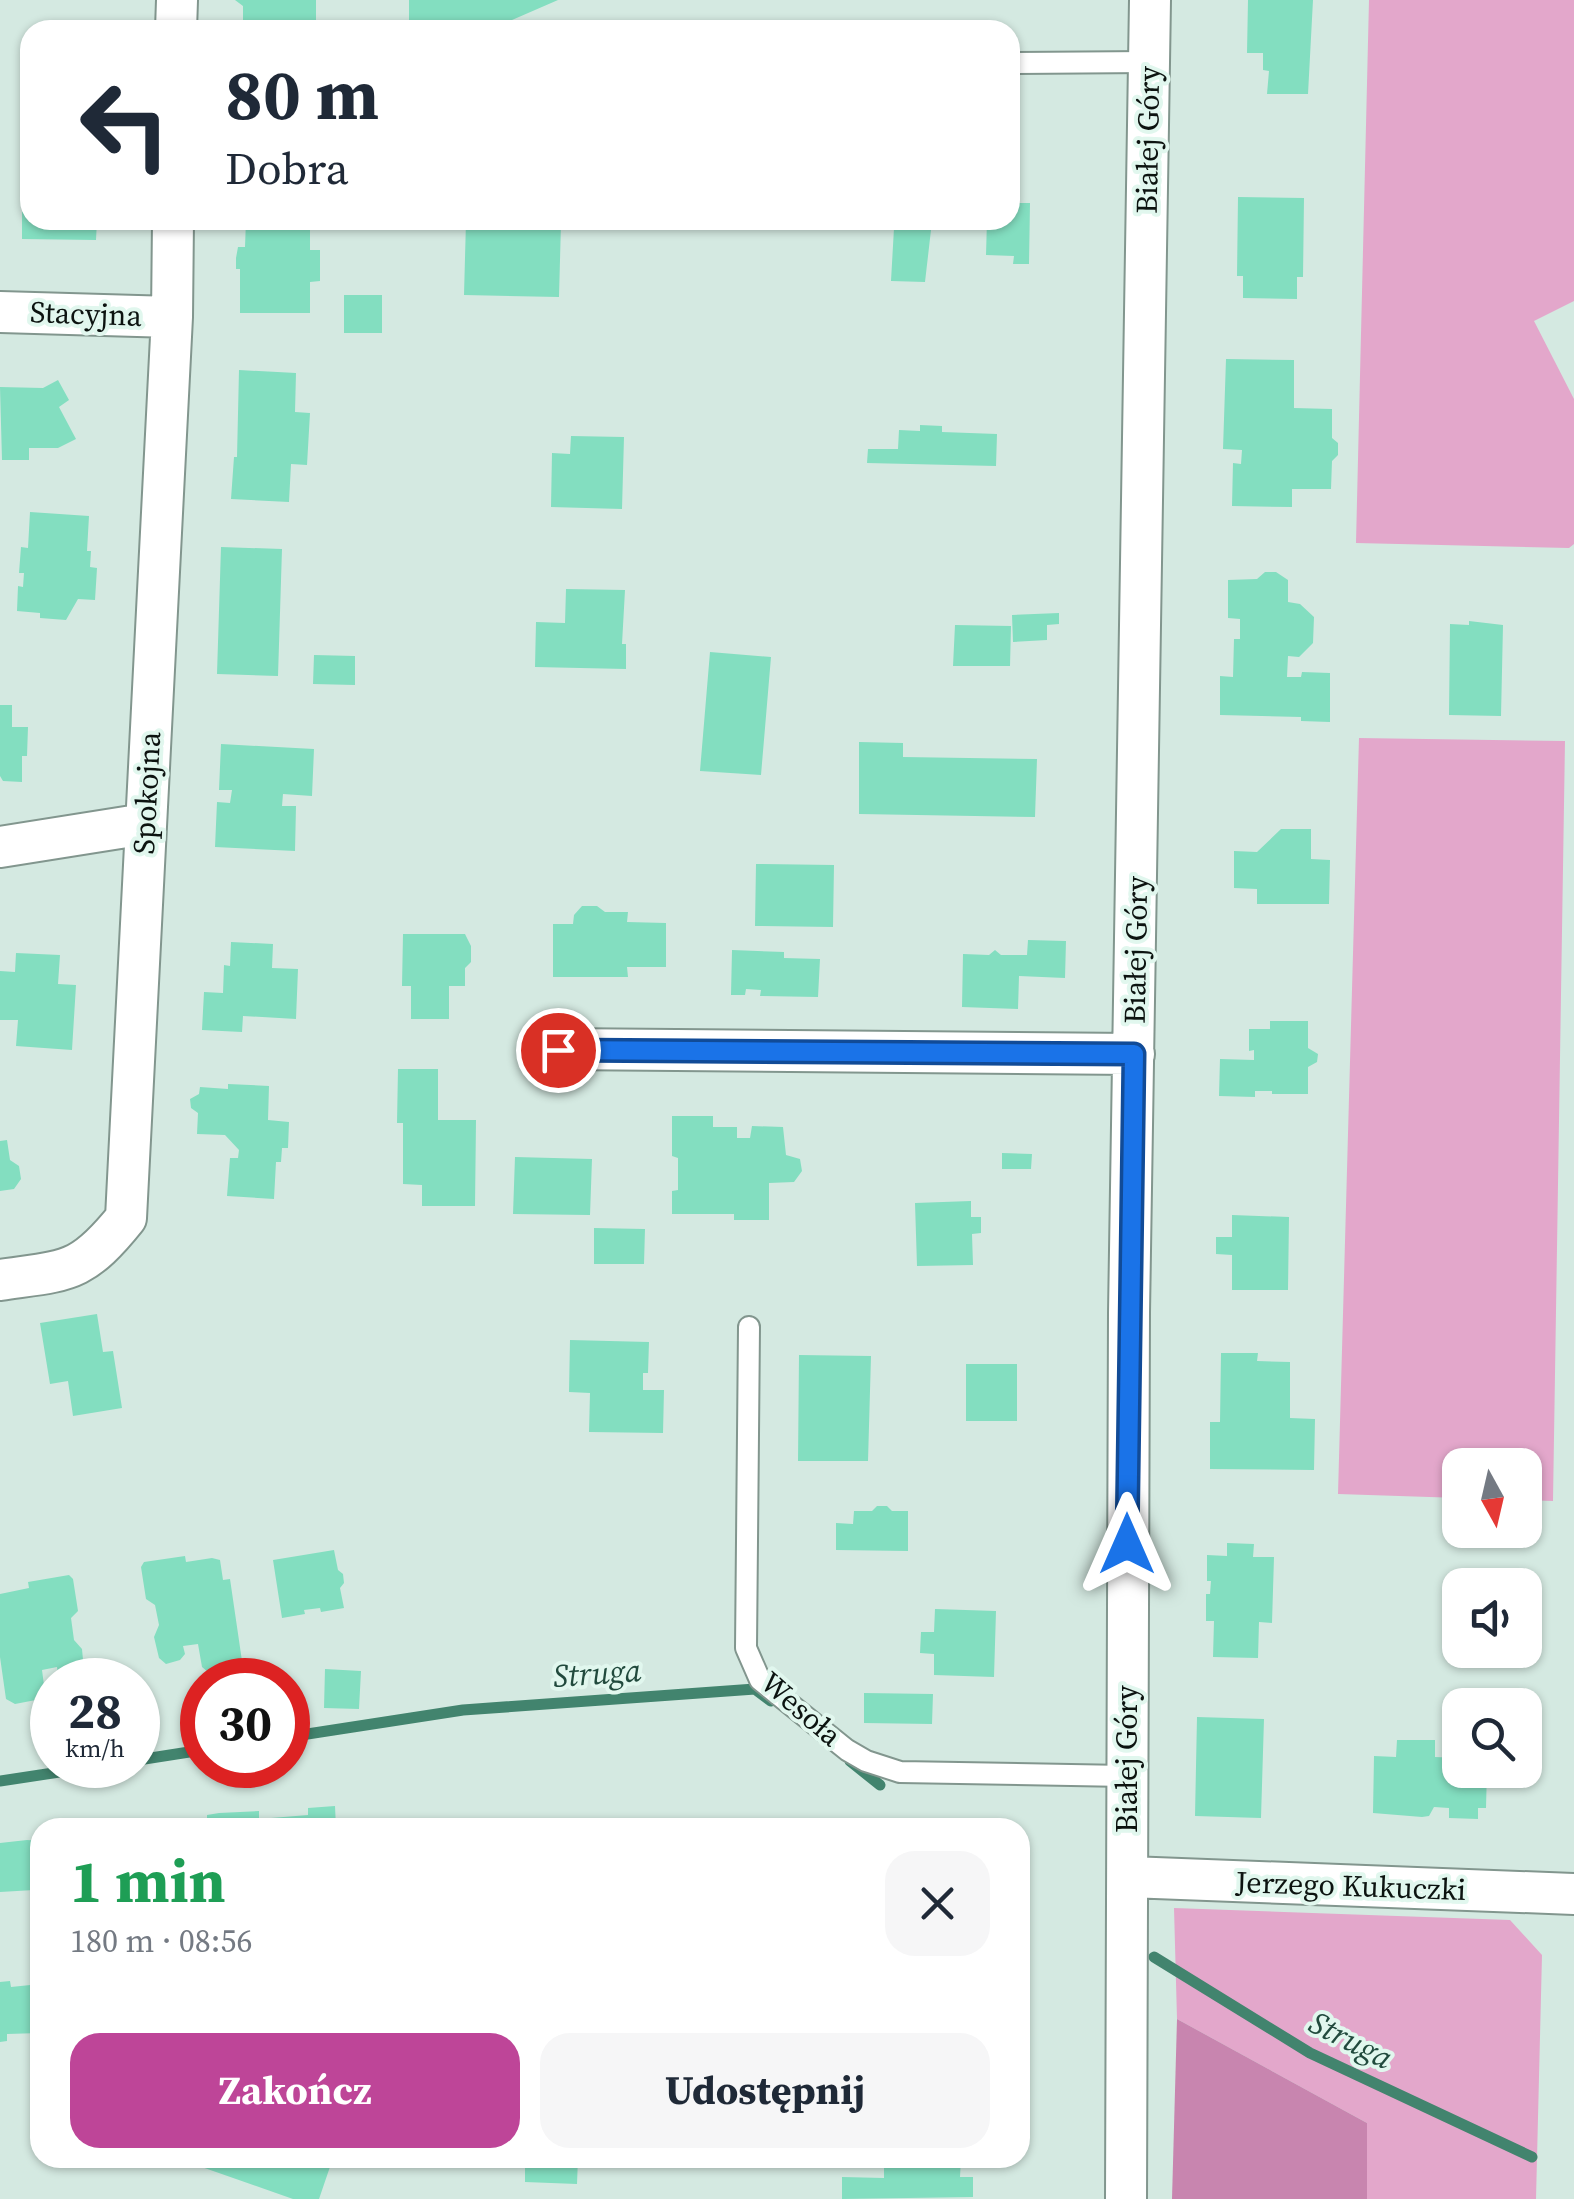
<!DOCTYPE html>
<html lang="pl">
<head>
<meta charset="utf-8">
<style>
	:root { --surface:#fff; --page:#f6f6f7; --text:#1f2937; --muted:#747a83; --accent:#be4598 }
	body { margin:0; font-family:"Source Serif 4",serif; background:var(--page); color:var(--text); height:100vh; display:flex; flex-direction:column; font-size:38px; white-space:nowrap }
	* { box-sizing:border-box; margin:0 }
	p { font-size:32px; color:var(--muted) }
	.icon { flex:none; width:55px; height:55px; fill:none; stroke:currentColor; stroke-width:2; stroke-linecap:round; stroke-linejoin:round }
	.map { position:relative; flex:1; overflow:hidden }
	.details { position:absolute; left:30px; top:1818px; width:1000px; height:350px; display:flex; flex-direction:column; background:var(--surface); border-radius:30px; box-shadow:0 2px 8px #0004 }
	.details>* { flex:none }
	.guide { position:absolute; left:20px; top:20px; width:1000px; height:210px; border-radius:30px; box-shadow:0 2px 8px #0004; background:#fff; color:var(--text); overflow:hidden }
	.needle { width:65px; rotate:172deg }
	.tools { position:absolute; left:1442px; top:1448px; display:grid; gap:20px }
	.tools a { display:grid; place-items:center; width:100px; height:100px; border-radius:20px; background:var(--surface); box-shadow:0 2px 8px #0004; font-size:50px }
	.speed { position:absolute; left:30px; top:1658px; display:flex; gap:20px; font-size:50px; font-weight:700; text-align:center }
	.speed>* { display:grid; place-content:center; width:130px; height:130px; border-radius:50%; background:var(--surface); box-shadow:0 2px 8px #0004; line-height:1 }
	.speed small { font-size:25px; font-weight:400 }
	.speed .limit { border:15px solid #d22; background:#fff; color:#111 }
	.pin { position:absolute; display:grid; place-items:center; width:85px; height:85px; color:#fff; margin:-42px; border:5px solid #fff; border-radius:50%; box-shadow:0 2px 10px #0007 }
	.me { position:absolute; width:110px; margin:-55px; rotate:0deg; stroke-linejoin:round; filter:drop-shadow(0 0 8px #0008) }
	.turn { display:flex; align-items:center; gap:35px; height:210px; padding:0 40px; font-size:45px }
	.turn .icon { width:130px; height:130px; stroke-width:2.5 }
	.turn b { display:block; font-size:70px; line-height:85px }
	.round { display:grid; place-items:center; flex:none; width:105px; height:105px; border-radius:30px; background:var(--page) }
	.summary { display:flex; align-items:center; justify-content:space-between; height:170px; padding:0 40px }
	h1 { font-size:60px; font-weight:700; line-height:75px; color:#1e9e55 }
	.action { display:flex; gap:20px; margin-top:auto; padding:20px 40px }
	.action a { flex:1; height:115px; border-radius:30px; background:var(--accent); color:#fff; font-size:40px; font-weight:700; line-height:115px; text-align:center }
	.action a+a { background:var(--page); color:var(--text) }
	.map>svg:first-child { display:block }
	.green { fill:#e3a7cb }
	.forest { fill:#c885af }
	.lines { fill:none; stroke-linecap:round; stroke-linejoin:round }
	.stream { stroke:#42846e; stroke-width:11 }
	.building { fill:#83dec0 }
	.lane-casing { stroke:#82968e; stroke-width:24 }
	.street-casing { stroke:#82968e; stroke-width:44 }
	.lane { stroke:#fff; stroke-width:20 }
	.street { stroke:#fff; stroke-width:40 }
	.route-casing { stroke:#114b97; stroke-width:25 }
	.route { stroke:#1a73e8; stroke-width:18 }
	.labels { text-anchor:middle; stroke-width:8; stroke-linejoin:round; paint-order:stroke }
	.street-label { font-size:30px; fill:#0c1310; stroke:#e1f7ee }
	.water-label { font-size:32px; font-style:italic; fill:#214a3d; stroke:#e1f7ee }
</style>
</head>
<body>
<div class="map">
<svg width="1574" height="2199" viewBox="0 0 1574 2199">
	<rect width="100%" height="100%" fill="#d4e9e1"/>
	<path class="green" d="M1369 0H1574V301L1534 321 1574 399V544L1569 548 1356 543Z
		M1359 738 1565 741 1553 1501 1525 1500V1465H1460V1498L1338 1494Z
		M1174 1908 1510 1920 1542 1955 1536 2199H1367V2123L1177 2019Z"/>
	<path class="forest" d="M1177 2019 1367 2123V2199H1172Z"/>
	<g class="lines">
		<path class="stream" d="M288 1737 463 1710 755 1689 771 1701
			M138 1760 202 1750
			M850 1761 880 1785
			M0 1781 106 1765
			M1154 1957 1310 2053 1532 2157"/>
	</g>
	<path class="building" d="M235 0H316V30H243V6Z
		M409 0H558L498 26 493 21H478V26H453V30H409Z
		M1248 0H1313L1308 94H1267L1269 71 1263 70V53H1247Z
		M22 173H30V220H97L96 240 22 239Z
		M1238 197 1304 198 1303 277H1297V299L1243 298V276H1237Z
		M1010 203H1030L1029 264H1013L1014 256 986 255 987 220H1010Z
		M246 220H310V250H320V281L310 282V313H240V269H236V258L238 247H245Z
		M466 221 561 223 559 297 464 295Z
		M894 228 931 230 925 282 891 281Z
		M344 295H382V333H344Z
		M1226 359 1294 360V408L1332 409V438L1338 443V455L1332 461 1331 489H1292V507L1232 506 1233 463 1241 464 1242 450 1223 449Z
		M239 370 296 373 295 412 310 413 307 465 291 464 289 502 231 499 234 457H237Z
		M58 380 69 400 59 407 76 439 58 448H29V460H2L0 387 43 388Z
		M920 425 942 426V432L997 434 996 466 867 463 868 449H898L899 430 920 431Z
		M571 436 624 437 622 509 551 507 552 453 570 454Z
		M30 512 89 516 87 551H91L90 567 97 568 95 600 78 599 66 620 40 618V613L17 611 18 586 23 587 24 573H19L21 547 28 548Z
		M221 547 282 549 278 676 217 674Z
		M1265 572H1276L1288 580V602L1300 604 1314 617 1313 643 1299 657 1288 656 1287 677H1301L1302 672 1330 673V722L1301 721V717L1220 715V676L1233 677 1234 639H1240V619L1228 618V580L1257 579Z
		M566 589 625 590 622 644H626V669L535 667 536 622 565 623Z
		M1059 613V624L1047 625V640L1013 642 1012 615Z
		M1469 621 1503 625 1501 716 1449 715 1450 624 1469 625Z
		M955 625 1011 626 1010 666H953Z
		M710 652 771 657 761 775 700 771Z
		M314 655 355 656V685L313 684Z
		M0 705H12V727H28L27 756H22V782L3 781 0 776Z
		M859 742 903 743V757L1037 759 1035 817 859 814Z
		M221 744 314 749 312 796 283 794 282 806H296L295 851 215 847 217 802 230 803 232 790H219Z
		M1281 829H1311V859L1330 860 1329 904H1257V889L1234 888V851L1257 852Z
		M756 864 834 865 833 927 755 926Z
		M582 906H597L605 912H628L627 922 666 923V967H627L628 977H553V924H573L574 915Z
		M403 934H465L471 946V962L465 968V986H449V1019H411V986H402Z
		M1028 940 1066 941 1065 978 1019 976 1018 1009 962 1007 963 954 989 955 995 950 1001 955H1027Z
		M231 942 273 944 272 968 298 969 296 1019 243 1016 242 1032 202 1030 204 992 223 993 224 965 230 966Z
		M732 950 784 952V958L820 959 818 997 760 996 761 990 746 989 745 995H731Z
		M16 953 60 955 58 984 76 985 72 1050 16 1046 18 1020H0V971L15 972Z
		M1270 1021H1308V1048L1318 1054 1317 1062 1308 1067V1094H1272V1091H1255V1097L1219 1096 1220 1059 1254 1060V1050L1249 1051V1029H1270Z
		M398 1069H438V1120H476L475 1206H422V1185L403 1184V1123H397Z
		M228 1084 269 1086 268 1120 289 1122 288 1148H282L281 1162H276L274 1199 227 1196 230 1158H238L239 1150 225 1135 197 1134 198 1113 191 1108 190 1099 199 1094 200 1087 228 1089Z
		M672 1116H713V1127H737V1138H750L752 1126 783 1127 786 1155 800 1159 802 1171 794 1182 769 1183V1220H734V1214H672V1191L678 1190V1158L672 1156Z
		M7 1140 10 1160 19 1166 21 1179 14 1189 0 1191V1141Z
		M1002 1153 1032 1154 1031 1169H1002Z
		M515 1157 592 1159 590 1215 513 1214Z
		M971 1201V1217H981V1233L972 1234 973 1265 917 1266 915 1203Z
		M1232 1215 1289 1217 1288 1290H1232V1255L1216 1254V1237H1232Z
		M594 1228 645 1229 644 1264H594Z
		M97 1314 103 1352 113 1351 122 1408 73 1416 68 1381 50 1384 40 1323Z
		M570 1340 649 1342 648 1373H643V1390H664L663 1433 589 1432 590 1393 569 1392Z
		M1221 1353H1258L1257 1361 1290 1362V1418L1315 1419 1314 1470 1210 1469V1422H1220Z
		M799 1355 871 1356 868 1461H798Z
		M966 1364H1017V1421H966Z
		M877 1506H887L892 1511H908V1551L836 1550V1523L853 1524 854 1511H872Z
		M1227 1543 1254 1544 1253 1557H1274L1272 1623 1259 1622 1258 1658 1213 1657 1214 1621H1206V1594H1210L1211 1581H1207V1555L1227 1556Z
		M334 1550 338 1570 343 1574 344 1583 340 1588 344 1608 321 1612 320 1608 304 1610 305 1614 282 1618 273 1560Z
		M185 1556 186 1562 212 1558 220 1560 223 1580 230 1579 242 1661 235 1667 208 1672 202 1667 198 1644 183 1646 185 1654 180 1660 166 1664 159 1658 154 1637 159 1625 155 1605 146 1599 141 1567 144 1562Z
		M69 1575 73 1579 78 1611 71 1618 74 1640 82 1649 84 1671 80 1678 64 1679 58 1675 57 1667 42 1670 45 1693 41 1699 15 1704 6 1699 0 1657V1594L29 1588 28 1582Z
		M935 1609 996 1611 994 1677 934 1675V1654L920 1653 921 1632H934Z
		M325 1669 361 1671 359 1709 324 1708Z
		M864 1693 933 1694 932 1724 864 1723Z
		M1197 1717 1264 1719 1261 1818 1195 1816Z
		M1397 1740H1435V1757L1460 1758V1770H1487L1486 1808H1478V1819L1449 1818V1808L1434 1807 1429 1816 1422 1817 1373 1813 1374 1756 1396 1757Z
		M335 1806 336 1828H165V1825L207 1823V1815L219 1813 259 1811V1819L308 1815V1808Z
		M27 1840 40 1841V1894L35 1895 34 1890 0 1892V1843Z
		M10 1981 11 1987 40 1984V2033L7 2034V2041L0 2042V1982Z
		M176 2158H333L319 2199H293Z
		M515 2158H578L577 2184 525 2182V2162H515Z
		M884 2158H961L960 2177H973V2197L842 2199V2177L884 2178Z"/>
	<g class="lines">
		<defs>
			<path id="lane" d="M1010 63 1149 62
				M749 1327 746 1648 760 1680 847 1750 866 1761 900 1772 1126 1776"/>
			<path id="street" d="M176 30 177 0
				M0 312 172 317
				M0 847 145 824
				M558 1049 1134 1054
				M0 1280C68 1270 81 1274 126 1218L172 317 173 220
				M1129 1877 1574 1894
				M1126 2199 1129 1313 1150 0"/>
		</defs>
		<use href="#lane" class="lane-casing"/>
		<use href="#street" class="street-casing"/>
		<use href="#lane" class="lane"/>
		<use href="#street" class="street"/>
	</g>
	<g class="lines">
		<defs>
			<path id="route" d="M558 1050 1134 1054 1127 1544"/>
		</defs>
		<use href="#route" class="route-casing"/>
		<use href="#route" class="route"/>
	</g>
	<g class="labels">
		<g class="street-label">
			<text transform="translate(1148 140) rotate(-89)" y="10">Białej Góry</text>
			<text transform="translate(86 314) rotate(2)" y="10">Stacyjna</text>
			<text transform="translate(147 793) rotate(-87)" y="10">Spokojna</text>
			<text transform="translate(1136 950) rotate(-89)" y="10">Białej Góry</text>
			<text transform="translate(801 1709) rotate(41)" y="10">Wesoła</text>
			<text transform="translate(1127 1759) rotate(-90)" y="10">Białej Góry</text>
			<text transform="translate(1351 1886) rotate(2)" y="10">Jerzego Kukuczki</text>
		</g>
		<g class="water-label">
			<text transform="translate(597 1673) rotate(-4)" y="11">Struga</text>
			<text transform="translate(1351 2040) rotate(27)" y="11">Struga</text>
		</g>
	</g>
</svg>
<div class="tools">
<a><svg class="needle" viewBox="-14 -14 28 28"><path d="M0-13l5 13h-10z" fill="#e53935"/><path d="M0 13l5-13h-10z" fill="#747a83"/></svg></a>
<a><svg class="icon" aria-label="sound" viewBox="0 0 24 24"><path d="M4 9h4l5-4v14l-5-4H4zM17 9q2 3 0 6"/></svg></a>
<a><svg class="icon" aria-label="search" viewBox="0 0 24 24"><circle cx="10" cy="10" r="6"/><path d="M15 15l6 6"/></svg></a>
</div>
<div class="speed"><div>28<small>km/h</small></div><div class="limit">30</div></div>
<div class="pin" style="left:558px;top:1050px;background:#d93025"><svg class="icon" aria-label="arrive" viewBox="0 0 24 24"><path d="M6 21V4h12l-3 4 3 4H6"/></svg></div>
<svg class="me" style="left:1127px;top:1544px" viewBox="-20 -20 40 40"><path d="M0-17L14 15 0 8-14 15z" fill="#1a73e8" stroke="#fff" stroke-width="4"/></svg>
<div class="guide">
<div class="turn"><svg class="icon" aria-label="left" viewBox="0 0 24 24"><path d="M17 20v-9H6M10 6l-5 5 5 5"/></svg><div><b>80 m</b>Dobra</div></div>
</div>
<section class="details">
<div class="summary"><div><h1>1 min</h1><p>180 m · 08:56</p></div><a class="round"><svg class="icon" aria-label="close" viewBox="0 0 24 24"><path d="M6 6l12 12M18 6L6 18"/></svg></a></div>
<div class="action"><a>Zakończ</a><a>Udostępnij</a></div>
</section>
</div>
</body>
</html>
